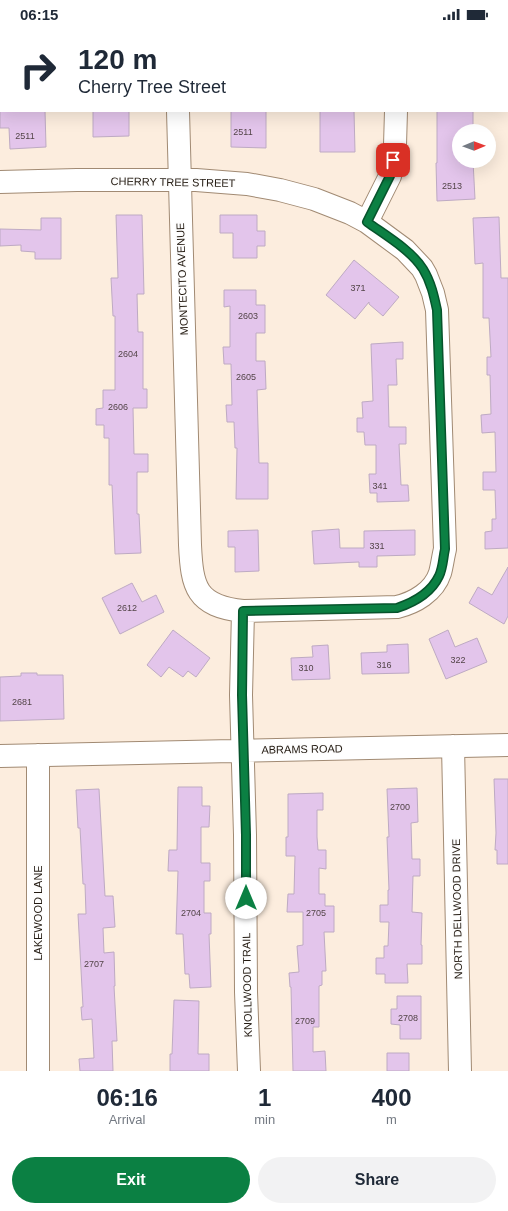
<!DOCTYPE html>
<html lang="en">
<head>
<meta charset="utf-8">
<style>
	:root { --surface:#fff; --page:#f2f2f3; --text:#1f2937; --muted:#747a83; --accent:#0b8043 }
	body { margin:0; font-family:Arial,sans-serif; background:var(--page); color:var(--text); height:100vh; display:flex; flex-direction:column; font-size:15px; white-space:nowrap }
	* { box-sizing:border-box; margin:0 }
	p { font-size:13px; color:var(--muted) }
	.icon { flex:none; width:22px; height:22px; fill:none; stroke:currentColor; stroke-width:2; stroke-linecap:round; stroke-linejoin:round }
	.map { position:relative; height:1043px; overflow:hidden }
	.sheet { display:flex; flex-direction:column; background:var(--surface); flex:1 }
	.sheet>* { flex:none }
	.hud { position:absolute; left:0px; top:0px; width:508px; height:84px; box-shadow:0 4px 16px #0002; background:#fff; color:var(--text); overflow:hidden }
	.needle { width:26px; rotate:89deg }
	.fabs { position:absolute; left:452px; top:96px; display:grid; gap:8px }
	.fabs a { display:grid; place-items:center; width:44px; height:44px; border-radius:50%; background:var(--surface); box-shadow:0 4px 16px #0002; font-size:20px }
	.pin { position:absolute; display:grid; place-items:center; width:34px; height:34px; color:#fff; margin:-17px; border-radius:8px; box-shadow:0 2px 6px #0006 }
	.me { position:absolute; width:44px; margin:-22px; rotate:0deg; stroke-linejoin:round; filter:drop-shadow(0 0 3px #0008) }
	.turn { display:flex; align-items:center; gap:14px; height:84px; padding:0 12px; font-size:18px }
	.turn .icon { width:52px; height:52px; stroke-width:2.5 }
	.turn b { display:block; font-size:28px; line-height:34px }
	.eta { display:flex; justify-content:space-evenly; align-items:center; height:68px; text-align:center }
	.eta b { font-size:24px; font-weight:700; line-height:28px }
	.primary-button { display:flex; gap:8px; margin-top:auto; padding:8px 12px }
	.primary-button a { flex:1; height:46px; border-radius:24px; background:var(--accent); color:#fff; font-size:16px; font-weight:700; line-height:46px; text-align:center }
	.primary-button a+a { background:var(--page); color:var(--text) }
	.status { display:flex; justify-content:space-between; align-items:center; height:28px; padding:0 20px; background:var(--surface); direction:ltr }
	.status svg { height:11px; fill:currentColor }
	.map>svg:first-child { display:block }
	.building { fill:#e3c5eb; stroke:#beaac3 }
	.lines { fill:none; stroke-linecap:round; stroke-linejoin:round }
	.minor-casing { stroke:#a18a73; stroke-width:24 }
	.minor { stroke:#fff; stroke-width:22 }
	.route-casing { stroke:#07532c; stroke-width:10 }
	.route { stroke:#0b8043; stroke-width:7 }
	.labels { text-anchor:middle; stroke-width:3; stroke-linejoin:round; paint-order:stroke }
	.number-label { font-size:9px; fill:#534548 }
	.street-label { font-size:11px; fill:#231a11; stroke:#fdfdfd }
</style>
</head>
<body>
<div class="status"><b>06:15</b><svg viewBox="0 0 49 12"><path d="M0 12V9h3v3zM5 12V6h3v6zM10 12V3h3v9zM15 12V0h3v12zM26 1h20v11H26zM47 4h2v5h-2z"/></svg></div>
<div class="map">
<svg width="508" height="1043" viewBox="0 0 508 1043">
	<rect width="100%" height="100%" fill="#fcedde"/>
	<path class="building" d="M0 83H45L46 119 10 121 9 100H0Z
		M93 83H129V108L93 109Z
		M231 83H266V120L231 119Z
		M320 83H354L355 124H320Z
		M437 83H473V103H459V134L473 133 475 171 437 173 436 135H437Z
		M116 187H142L144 266H137L138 304H143V361H147V380H133L134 426H148V444H137V486H139L141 525 115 526 112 457H109V410H104V397H96V381L103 380V362H115V288H113L111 250H118Z
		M220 187H257V203H265V218H257V230H233V205H220Z
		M499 189 501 250H508V520L485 521V504L492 503V491H496L495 462H483V444H496L495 404 482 405 481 387 491 386 490 347H487V329H491L489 290H483V235L475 236 473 190Z
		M41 190H61V231H35V224L21 223V217L0 218V201L41 202Z
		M354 232 399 269 383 288 369 276V274L355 291 326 267Z
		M224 262H256V277H265V305H256V333H265L266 361 257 362 259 435H268V471H236L237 420H235L234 394H227L226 377H232L231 336H224L223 319H230V278L224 279Z
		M403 314V331H396L397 357H388L389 399H406V416H399L401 457H408L409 473 377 474V465H370L369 446H376V417H365L364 404H357V390H363L362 374 373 373 371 316Z
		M339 501 340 520H364V503L415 502V527L377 528V539H359V534L314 536 312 503Z
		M258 502 259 543 235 544V519H228V503Z
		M508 539V588L504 596 469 575 478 559 492 567Z
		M132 555 142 574 156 567 164 584 120 606 102 570Z
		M173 602 210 630 196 649 188 643 183 649 169 639 161 649 147 637Z
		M448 602 455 619 477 610 487 634 446 651 429 611Z
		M408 616 409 645 362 646 361 625 387 624V617Z
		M328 617 330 651 292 652 291 630 313 629 312 618Z
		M21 645H37V647H63L64 691 0 693V649L21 648Z
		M494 751H508V836H497V822H495L496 805Z
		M178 759H202V778H210L209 799H201V835H210V853H204V885H211V906H209L211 959 190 960 189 946H185L183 906H176L178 843H168L169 822H177Z
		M417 760 418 794 411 795 412 831H420V848H413L412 884 422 885 421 917H422V936H407L408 955H385V946H376V930H384V918H388L389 894H380V877H388V862H389L387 809H389L387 761Z
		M99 761 105 868H113L115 899 103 900 104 925 114 924 115 958H114L117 1013H112L113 1043H80L79 1031 94 1030 92 991 82 992 81 979H83L78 886H86L85 856H83L80 800H78L76 762Z
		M323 765V782H317V809L318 822H326V841L319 840V866H325V878H334V904H324L326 943H322V957L319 958V999H313V1024L325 1023 326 1043H293L291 959H290L289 945 299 944 297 918 303 917V884H287L288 866H294L295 828H286V809H288V766Z
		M397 968H421V1011H400V997L391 996V981H397Z
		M174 972 199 973 198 1026H209V1043H170V1026H172Z
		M387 1025H409V1043H387Z"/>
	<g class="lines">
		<defs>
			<path id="minor" d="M177 0V1
				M395 0V1
				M0 154 77 152H196L247 156 280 162 314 171 350 185 367 194 405 222 422 240 426 247 433 265 437 282 445 521C443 529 442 538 440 545 434 564 414 575 397 579L243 583C196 578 192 559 190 517L178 83
				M367 194 390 148 395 117 396 83
				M243 583 241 667 245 807 246 964 249 1043
				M453 718 460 1043
				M38 727V1043
				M0 728 508 717"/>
		</defs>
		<use href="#minor" class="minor-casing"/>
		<use href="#minor" class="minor"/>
	</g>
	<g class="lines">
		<defs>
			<path id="route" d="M246 870V807L242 667 243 583 397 580C415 574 431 565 439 548 443 540 443 530 445 521L437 282C434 268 431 254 423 241 411 222 385 207 367 194L390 148 393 132"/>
		</defs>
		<use href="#route" class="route-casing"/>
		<use href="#route" class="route"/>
	</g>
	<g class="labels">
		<g class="number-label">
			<text x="243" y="107">2511</text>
			<text x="25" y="111">2511</text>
			<text x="452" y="161">2513</text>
			<text x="358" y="263">371</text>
			<text x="248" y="291">2603</text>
			<text x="128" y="329">2604</text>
			<text x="246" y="352">2605</text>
			<text x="118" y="382">2606</text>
			<text x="380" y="461">341</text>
			<text x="377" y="521">331</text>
			<text x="127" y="583">2612</text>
			<text x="458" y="635">322</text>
			<text x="384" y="640">316</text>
			<text x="306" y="643">310</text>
			<text x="22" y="677">2681</text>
			<text x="400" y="782">2700</text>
			<text x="191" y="888">2704</text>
			<text x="316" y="888">2705</text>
			<text x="94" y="939">2707</text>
			<text x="408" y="993">2708</text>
			<text x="305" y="996">2709</text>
		</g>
		<g class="street-label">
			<text transform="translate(173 154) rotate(1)" y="4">CHERRY TREE STREET</text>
			<text transform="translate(182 251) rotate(-92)" y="4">MONTECITO AVENUE</text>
			<text transform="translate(302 721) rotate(-1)" y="4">ABRAMS ROAD</text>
			<text transform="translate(457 881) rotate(-91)" y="4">NORTH DELLWOOD DRIVE</text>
			<text transform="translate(38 885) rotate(-90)" y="4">LAKEWOOD LANE</text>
			<text transform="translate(247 957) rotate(-91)" y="4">KNOLLWOOD TRAIL</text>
		</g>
	</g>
</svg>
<div class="fabs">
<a><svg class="needle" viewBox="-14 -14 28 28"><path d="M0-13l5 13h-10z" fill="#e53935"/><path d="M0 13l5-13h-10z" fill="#747a83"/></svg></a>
</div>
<div class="pin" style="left:393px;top:132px;background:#d93025"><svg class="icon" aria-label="arrive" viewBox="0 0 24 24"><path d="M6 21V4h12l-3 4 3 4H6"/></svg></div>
<svg class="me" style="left:246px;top:870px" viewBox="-20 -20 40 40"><circle r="19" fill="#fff"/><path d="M0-13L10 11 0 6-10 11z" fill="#0b8043"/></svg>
<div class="hud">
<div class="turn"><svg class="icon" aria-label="right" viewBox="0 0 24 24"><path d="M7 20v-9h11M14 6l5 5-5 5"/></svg><div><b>120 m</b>Cherry Tree Street</div></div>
</div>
</div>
<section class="sheet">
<div class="eta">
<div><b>06:16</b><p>Arrival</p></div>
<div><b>1</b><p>min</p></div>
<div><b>400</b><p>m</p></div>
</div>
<div class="primary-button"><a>Exit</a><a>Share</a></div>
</section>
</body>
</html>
